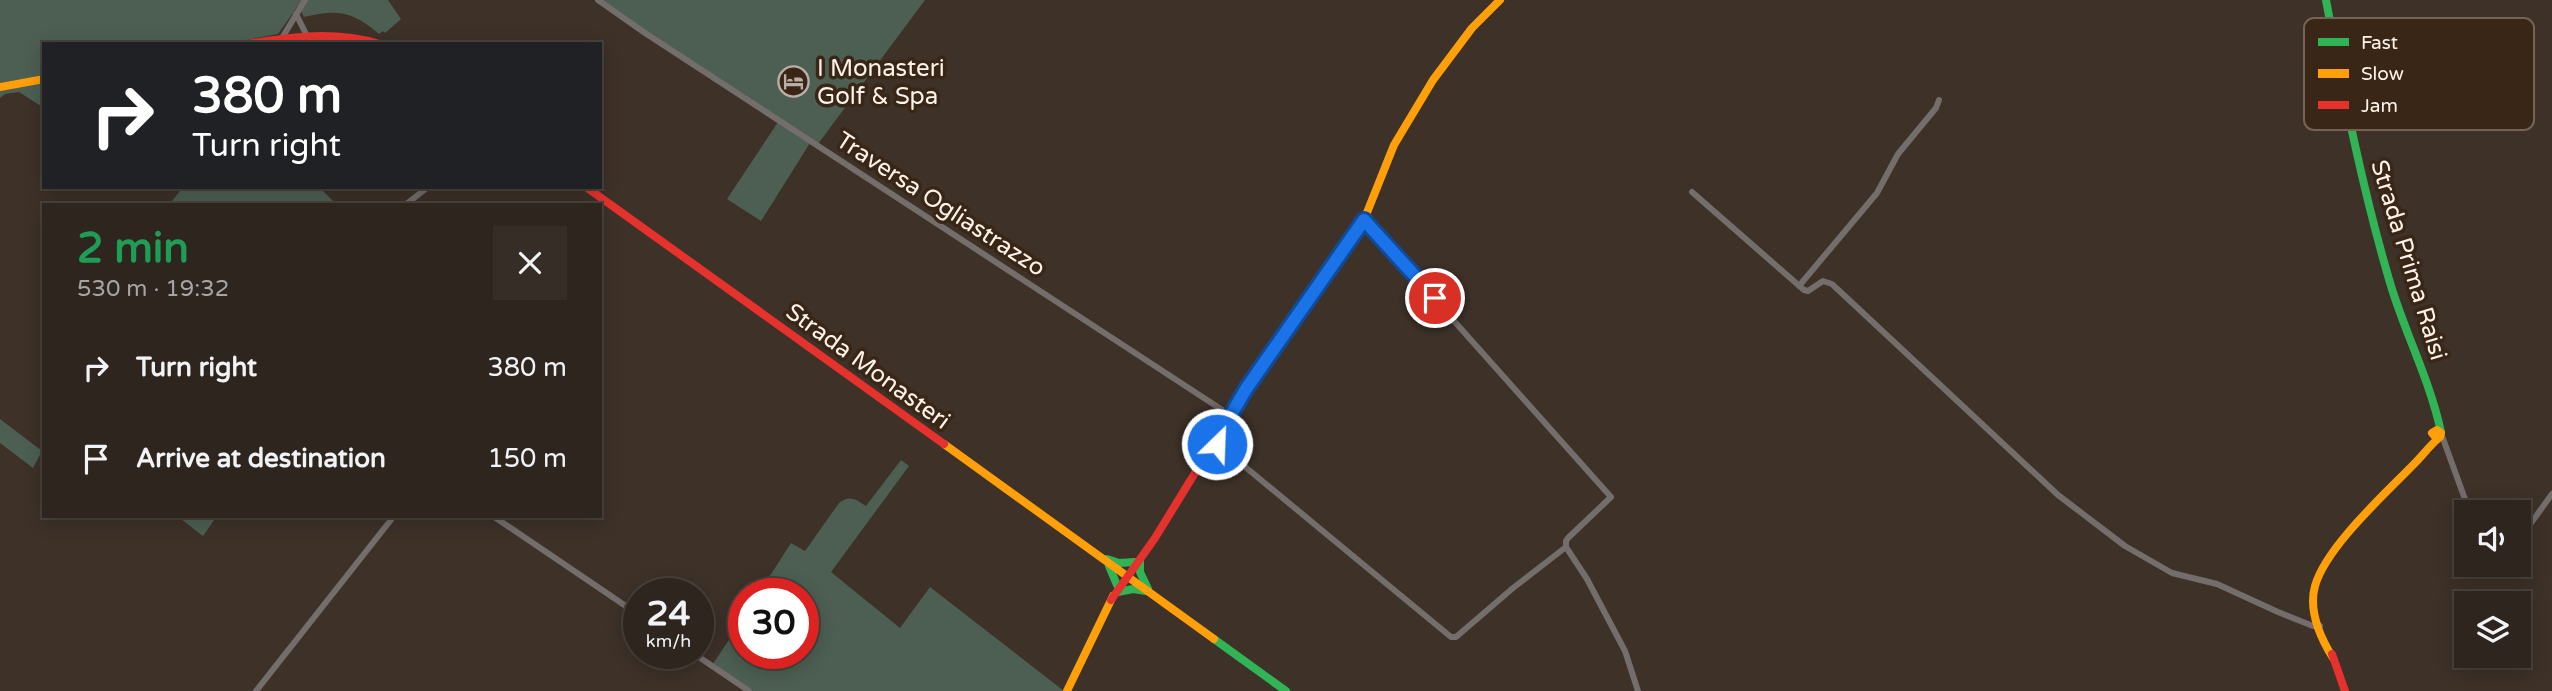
<!DOCTYPE html>
<html lang="en">
<head>
<meta charset="utf-8">
<style>
	:root { --surface:#2e251e; --page:#362d27; --text:#f1f3f6; --muted:#a7a5a4; --line:#49423c }
	body { margin:0; font-family:"Varela Round",sans-serif; background:var(--page); color:var(--text); height:100vh; display:flex; flex-direction:column; font-size:26px; white-space:nowrap }
	* { box-sizing:border-box; margin:0 }
	p { font-size:23px; color:var(--muted) }
	.icon { flex:none; width:38px; height:38px; fill:none; stroke:currentColor; stroke-width:2; stroke-linecap:round; stroke-linejoin:round }
	.map { position:relative; flex:1; overflow:hidden }
	.drawer { position:absolute; left:42px; top:203px; width:560px; height:315px; display:flex; flex-direction:column; background:var(--surface); border-radius:0px; box-shadow:0 4px 18px #0003,0 0 0 2px var(--line) }
	.drawer>* { flex:none }
	.banner { position:absolute; left:42px; top:42px; width:560px; height:147px; border-radius:0px; box-shadow:0 4px 18px #0003,0 0 0 2px var(--line); background:#202124; color:#fff; overflow:hidden }
	.controls { position:absolute; left:2454px; top:500px; display:grid; gap:14px }
	.controls a { display:grid; place-items:center; width:77px; height:77px; border-radius:0px; background:var(--surface); box-shadow:0 4px 18px #0003,0 0 0 2px var(--line); font-size:35px }
	.speed { position:absolute; left:623px; top:578px; display:flex; gap:14px; font-size:35px; font-weight:700; text-align:center }
	.speed>* { display:grid; place-content:center; width:91px; height:91px; border-radius:50%; background:var(--surface); box-shadow:0 4px 18px #0003,0 0 0 2px var(--line); line-height:1 }
	.speed small { font-size:18px; font-weight:400 }
	.speed .limit { border:10px solid #d22; background:#fff; color:#111 }
	.pin { position:absolute; display:grid; place-items:center; width:60px; height:60px; color:#fff; margin:-30px; border:4px solid #fff; border-radius:50%; box-shadow:0 2px 7px #0007 }
	.me { position:absolute; width:77px; margin:-38px; rotate:24deg; stroke-linejoin:round; filter:drop-shadow(0 0 5px #0008) }
	.turn { display:flex; align-items:center; gap:24px; height:147px; padding:0 35px; font-size:32px }
	.turn .icon { width:91px; height:91px; stroke-width:2.5 }
	.turn b { display:block; font-size:49px; line-height:60px }
	.round { display:grid; place-items:center; flex:none; width:74px; height:74px; border-radius:0px; background:var(--page) }
	.overview { display:flex; align-items:center; justify-content:space-between; height:119px; padding:0 35px }
	h1 { font-size:42px; font-weight:700; line-height:52px; color:#1e9e55 }
	ul { padding:0; list-style:none }
	li { display:flex; align-items:center; gap:21px; height:91px; padding:0 35px }
	li div { flex:1 }
	li b { display:block; font-size:26px }
	li em { font-style:normal }
	.map>svg:first-child { display:block }
	.green { fill:#4c5f52 }
	.lines { fill:none; stroke-linecap:round; stroke-linejoin:round }
	.street { stroke:#736d6c; stroke-width:6 }
	.fast { stroke:#30b455; stroke-width:8 }
	.slow { stroke:#ff9f0a; stroke-width:8 }
	.jam { stroke:#e5322d; stroke-width:8 }
	.route-casing { stroke:#114b97; stroke-width:18 }
	.route { stroke:#1a73e8; stroke-width:12 }
	.labels { text-anchor:middle; stroke-width:7; stroke-linejoin:round; paint-order:stroke }
	.poi-label { font-size:24px; fill:#fef3ea; stroke:#3a2616; text-anchor:start }
	.street-label { font-size:24px; fill:#fef3ea; stroke:#3a2616 }
	.key { fill:#3a2616; stroke:#756456; stroke-width:2 }
	.key-label { font-size:19px; fill:#fef3ea }
</style>
</head>
<body>
<div class="map">
<svg width="2552" height="691" viewBox="0 0 2552 691">
	<rect width="100%" height="100%" fill="#3d3128"/>
	<path class="green" d="M0 0H302L278 34 225 44H44V75L0 83Z
		M308 0H388L401 19 385 33 383 31 379 34C352 11 338 9 304 17L301 11Z
		M601 0H925L818 144 632 23Z
		M330 36 370 44H267Z
		M44 82V108L19 92 5 94 0 98V90Z
		M778 122 810 143 761 221 727 199Z
		M183 187H319L337 205H169Z
		M0 419 42 451 33 468 0 443Z
		M901 460 909 466 831 572 900 628 930 587 1064 691H753L713 664 744 617V653H803V593H759L791 543 805 551 839 503C850 495 855 499 866 506Z
		M177 516H217L203 536Z"/>
	<g class="lines">
		<path class="street" d="M598 0 645 33 1230 415
			M296 14 306 34
			M282 38 305 0
			M1692 192 1804 290 1808 291 1823 281 1832 284 2058 495 2125 546 2172 573 2217 584 2278 612 2313 626H2320
			M405 205 428 187
			M1364 220 1611 497 1568 538 1566 541V547L1587 579 1625 651 1638 691
			M1799 286 1877 193 1898 154 1936 108 1939 100
			M2441 433 2470 513
			M1215 442 1451 637H1456L1513 588 1566 547
			M493 516 639 615
			M2518 541 2552 494
			M693 653 749 691
			M256 691 394 516"/>
		<path class="fast" d="M2326 0C2344 96 2363 192 2391 286 2406 335 2430 381 2441 432
			M1107 559 1119 563 1135 562
			M1140 562V572L1148 589
			M1109 566 1117 585
			M1118 592 1133 589 1146 591
			M1214 639 1286 691"/>
		<path class="slow" d="M0 87 44 79
			M1241 398 1364 220 1394 145 1433 80 1472 28 1500 0
			M944 444 1214 639
			M2333 658C2320 637 2308 611 2315 586 2326 547 2385 494 2414 464 2423 455 2430 445 2440 437L2441 433 2437 430 2432 433 2437 439
			M1067 691 1113 596"/>
		<path class="jam" d="M248 44C294 36 335 31 380 44
			M586 187 944 444
			M1111 600 1155 538 1241 398
			M2332 654 2345 691"/>
	</g>
	<g class="lines">
		<defs>
			<path id="route" d="M1217 444 1215 442 1246 389 1364 220 1435 298"/>
		</defs>
		<use href="#route" class="route-casing"/>
		<use href="#route" class="route"/>
	</g>
	<defs>
		<symbol id="hotel-ring" viewBox="-11 -11 22 22"><circle r="9.5" fill="#3a2616" stroke="#baafa6" stroke-width="1.5"/><path d="M-6-4.5h1.5V1H6V5H4.5V3h-9V5H-6ZM-4 0a1.8 1.8 0 1 1 3.6 0ZM.5 0V-2.5h3Q6-2.5 6 0Z" fill="#baafa6"/></symbol>
	</defs>
	<g fill-rule="evenodd">
		<use href="#hotel-ring" x="776" y="64" width="35" height="35"/>
	</g>
	<g class="labels">
		<g class="poi-label">
			<text x="817" y="76">I Monasteri<tspan x="817" dy="28">Golf &amp; Spa</tspan></text>
		</g>
		<g class="street-label">
			<text transform="translate(941 204) rotate(33)" y="8">Traversa Ogliastrazzo</text>
			<text transform="translate(2409 260) rotate(73)" y="8">Strada Prima Raisi</text>
			<text transform="translate(868 366) rotate(36)" y="8">Strada Monasteri</text>
		</g>
	</g>
	<rect x="2304" y="18" width="230" height="112" rx="10" class="key"/>
	<rect x="2318" y="38" width="31" height="8" fill="#30b455"/>
	<rect x="2318" y="69" width="31" height="9" fill="#ff9f0a"/>
	<rect x="2318" y="101" width="31" height="8" fill="#e5322d"/>
	<g class="key-label">
		<text x="2361" y="49">Fast</text>
		<text x="2361" y="80">Slow</text>
		<text x="2361" y="112">Jam</text>
	</g>
</svg>
<div class="controls">
<a><svg class="icon" aria-label="sound" viewBox="0 0 24 24"><path d="M4 9h4l5-4v14l-5-4H4zM17 9q2 3 0 6"/></svg></a>
<a><svg class="icon" aria-label="layers" viewBox="0 0 24 24"><path d="M12 4l9 5-9 5-9-5zM3 14l9 5 9-5"/></svg></a>
</div>
<div class="speed"><div>24<small>km/h</small></div><div class="limit">30</div></div>
<div class="pin" style="left:1435px;top:298px;background:#d93025"><svg class="icon" aria-label="arrive" viewBox="0 0 24 24"><path d="M6 21V4h12l-3 4 3 4H6"/></svg></div>
<svg class="me" style="left:1217px;top:444px" viewBox="-20 -20 40 40"><circle r="17" fill="#1a73e8" stroke="#fff" stroke-width="3"/><path d="M0-11L8 9 0 5-8 9z" fill="#fff"/></svg>
<div class="banner">
<div class="turn"><svg class="icon" aria-label="right" viewBox="0 0 24 24"><path d="M7 20v-9h11M14 6l5 5-5 5"/></svg><div><b>380 m</b>Turn right</div></div>
</div>
<section class="drawer">
<div class="overview"><div><h1>2 min</h1><p>530 m · 19:32</p></div><a class="round"><svg class="icon" aria-label="close" viewBox="0 0 24 24"><path d="M6 6l12 12M18 6L6 18"/></svg></a></div>
<ul>
<li><svg class="icon" aria-label="right" viewBox="0 0 24 24"><path d="M7 20v-9h11M14 6l5 5-5 5"/></svg><div><b>Turn right</b></div><em>380 m</em></li>
<li><svg class="icon" aria-label="arrive" viewBox="0 0 24 24"><path d="M6 21V4h12l-3 4 3 4H6"/></svg><div><b>Arrive at destination</b></div><em>150 m</em></li>
</ul>
</section>
</div>
</body>
</html>
